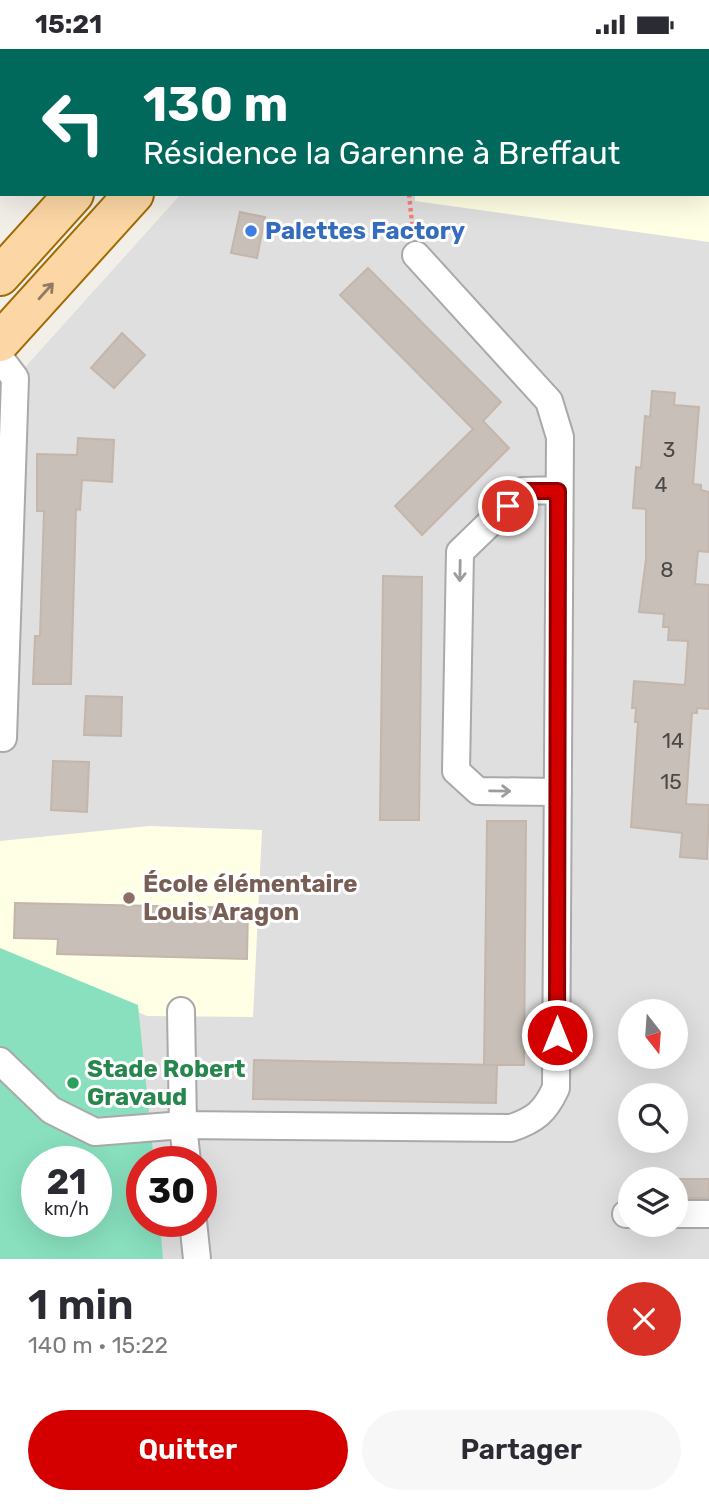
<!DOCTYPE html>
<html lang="fr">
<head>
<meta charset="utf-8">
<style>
	:root { --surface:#fff; --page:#f7f7f7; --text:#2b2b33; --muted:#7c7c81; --accent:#d40000 }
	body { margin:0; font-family:Rubik,sans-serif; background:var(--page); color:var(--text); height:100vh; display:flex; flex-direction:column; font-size:26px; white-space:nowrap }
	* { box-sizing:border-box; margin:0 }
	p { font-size:23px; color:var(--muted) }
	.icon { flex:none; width:38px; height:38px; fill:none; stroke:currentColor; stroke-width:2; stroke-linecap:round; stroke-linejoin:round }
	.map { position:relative; height:1210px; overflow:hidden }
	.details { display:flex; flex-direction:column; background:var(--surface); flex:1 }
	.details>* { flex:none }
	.top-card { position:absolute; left:0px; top:0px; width:710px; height:147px; box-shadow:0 7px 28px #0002; background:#00695c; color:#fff; overflow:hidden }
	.needle { width:46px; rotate:163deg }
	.fabs { position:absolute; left:618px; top:950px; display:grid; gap:14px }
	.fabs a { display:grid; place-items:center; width:70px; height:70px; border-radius:50%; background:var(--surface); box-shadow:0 7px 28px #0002; font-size:35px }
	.speed { position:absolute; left:21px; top:1097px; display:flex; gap:14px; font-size:35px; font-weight:700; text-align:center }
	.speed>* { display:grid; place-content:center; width:91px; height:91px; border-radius:50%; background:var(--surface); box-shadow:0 7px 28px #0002; line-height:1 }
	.speed small { font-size:18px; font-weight:400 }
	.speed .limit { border:10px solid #d22; background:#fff; color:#111 }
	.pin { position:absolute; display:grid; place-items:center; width:60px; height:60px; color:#fff; margin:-30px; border:4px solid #fff; border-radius:50%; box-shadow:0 2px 7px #0007 }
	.me { position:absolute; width:77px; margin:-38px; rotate:0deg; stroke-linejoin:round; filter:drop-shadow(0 0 5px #0008) }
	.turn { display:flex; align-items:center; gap:24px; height:147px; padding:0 28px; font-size:32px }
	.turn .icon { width:91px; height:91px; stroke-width:2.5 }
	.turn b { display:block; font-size:49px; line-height:60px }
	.round { display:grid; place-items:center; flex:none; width:74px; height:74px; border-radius:37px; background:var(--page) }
	.summary { display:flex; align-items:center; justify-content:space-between; height:119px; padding:0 28px }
	h1 { font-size:42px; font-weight:600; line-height:52px }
	.action { display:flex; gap:14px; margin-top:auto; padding:14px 28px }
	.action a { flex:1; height:80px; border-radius:42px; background:var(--accent); color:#fff; font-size:28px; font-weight:600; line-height:80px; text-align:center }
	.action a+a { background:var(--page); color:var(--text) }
	.status { display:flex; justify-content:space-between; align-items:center; height:49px; padding:0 35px; background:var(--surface); direction:ltr }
	.status svg { height:19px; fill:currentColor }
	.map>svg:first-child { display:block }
	.residential { fill:#e0dfdf; fill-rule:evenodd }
	.education { fill:#ffffe5 }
	.pitch { fill:#88e0be; fill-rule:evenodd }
	.building { fill:#c7bfb8; stroke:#c4b6ab; stroke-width:2 }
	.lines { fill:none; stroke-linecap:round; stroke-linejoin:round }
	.lane-casing { stroke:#a9a9a9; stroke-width:18 }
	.street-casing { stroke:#a9a9a9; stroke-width:30 }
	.primary-casing { stroke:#a06b00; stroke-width:42 }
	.path { stroke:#fa8072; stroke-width:4.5; stroke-dasharray:3.5 3.5; stroke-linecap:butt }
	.lane { stroke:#fff; stroke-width:14 }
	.street { stroke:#fff; stroke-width:26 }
	.primary { stroke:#fcd6a4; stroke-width:38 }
	.oneway { stroke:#8f7c63 }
	.oneway2 { stroke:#9c9c9c }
	.route-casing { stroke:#8a0000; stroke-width:18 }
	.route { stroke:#d40000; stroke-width:12 }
	.shop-dot { fill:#3f7fe0; stroke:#fff; stroke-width:2.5 }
	.education-dot { fill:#8d6e63; stroke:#fff; stroke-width:2.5 }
	.leisure-dot { fill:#2e9e5b; stroke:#fff; stroke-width:2.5 }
	.labels { text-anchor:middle; stroke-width:6; stroke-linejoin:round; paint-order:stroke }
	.number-label { font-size:21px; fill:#4b4948 }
	.shop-label { font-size:24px; font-weight:bold; fill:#366cbe; stroke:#fff; text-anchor:start }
	.education-label { font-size:24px; font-weight:bold; fill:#785e54; stroke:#fff; text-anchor:start }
	.leisure-label { font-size:24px; font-weight:bold; fill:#27864d; stroke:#fff; text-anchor:start }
</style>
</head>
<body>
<div class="status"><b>15:21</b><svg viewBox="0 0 49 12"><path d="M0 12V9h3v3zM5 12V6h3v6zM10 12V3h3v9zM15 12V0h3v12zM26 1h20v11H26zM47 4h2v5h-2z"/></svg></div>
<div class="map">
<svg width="709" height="1210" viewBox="0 0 709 1210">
	<rect width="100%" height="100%" fill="#f2efe9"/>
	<path class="residential" d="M313 0H709V1210H0V346L181 145H709V2ZM630 962H676V1008H630ZM630 1046H676V1092H630ZM37 1113H96V1172H37ZM142 1113H201V1172H142ZM630 1130H676V1176H630Z"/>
	<path class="education" d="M413 0H709V193L415 152V145H709V2Z
		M149 777 262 781 253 968 147 967 0 907V792Z"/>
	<path class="pitch" d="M0 899 138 956 154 1113H142V1172L160 1173 163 1210H0ZM37 1113H96V1172H37Z"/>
	<path class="building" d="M240 163 265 168 257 209 231 204Z
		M368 219 501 353 483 372 509 399 422 486 395 457 473 380 340 246Z
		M122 284 145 306 114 339 91 319Z
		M652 342 675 344 674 356 699 358 693 435 701 436V441L709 443V503L698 502 695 535 709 536V660L697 659V664H692L686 755 709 756 707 810 680 808 682 784 631 778 638 673H635L636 659H632L634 632 685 636 688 592 668 591 669 578H663L664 565 639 563 646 510V460L633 459 636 418 641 419 645 367 650 368Z
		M78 389 114 391 112 433 82 431 80 461 76 460 71 635H33L35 587H40L44 462H37V405L77 406Z
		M383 527 422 528 419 771H380Z
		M86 647 122 648 121 687 84 686Z
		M53 712 89 713 87 763 51 761Z
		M487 772H526L524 1016H484Z
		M15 854 248 859 247 910 57 905 58 890 14 889Z
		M254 1011 497 1016 496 1054 253 1050Z
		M676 1130H709V1149H676Z"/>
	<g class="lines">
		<defs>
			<path id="lane" d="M79 2 81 0
				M0 131 2 129"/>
			<path id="street" d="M0 309 15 329 3 689
				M558 441 523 442 460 503 456 722 478 742 558 743
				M181 962 183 1076 187 1113
				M0 1012 51 1061 95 1083 183 1076 511 1079C535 1071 545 1063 556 1039L560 388 549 352 416 206
				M626 1165H630
				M676 1165H709
				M193 1172 197 1210"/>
			<path id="primary" d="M202 2 204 0
				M266 2 267 0
				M0 227 74 145
				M0 293 134 145"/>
		</defs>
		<use href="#lane" class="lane-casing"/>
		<use href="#street" class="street-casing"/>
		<use href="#primary" class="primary-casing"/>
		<path class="path" d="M404 0V2
			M157 2 158 0
			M409 145 413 183"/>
		<use href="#lane" class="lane"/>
		<use href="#street" class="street"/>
		<use href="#primary" class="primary"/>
	</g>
	<defs><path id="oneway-shaft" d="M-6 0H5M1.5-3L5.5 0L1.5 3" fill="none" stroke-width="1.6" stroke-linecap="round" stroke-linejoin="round" transform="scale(1.75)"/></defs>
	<use class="oneway" href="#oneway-shaft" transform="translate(46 242) rotate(-48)"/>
	<g class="oneway2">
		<use href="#oneway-shaft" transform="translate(460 522) rotate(91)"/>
		<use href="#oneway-shaft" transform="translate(500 742) rotate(1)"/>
	</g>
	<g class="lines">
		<defs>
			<path id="route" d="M508 457 523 442H558L557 986"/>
		</defs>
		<use href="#route" class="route-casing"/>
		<use href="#route" class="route"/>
	</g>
	<circle class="shop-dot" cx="251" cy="182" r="7"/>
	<circle class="education-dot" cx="129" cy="849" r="7"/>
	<circle class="leisure-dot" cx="73" cy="1034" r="7"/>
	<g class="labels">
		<g class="number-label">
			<text x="669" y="408">3</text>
			<text x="661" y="443">4</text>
			<text x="667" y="528">8</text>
			<text x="673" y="699">14</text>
			<text x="671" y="740">15</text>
		</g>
		<g class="shop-label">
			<text x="265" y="190">Palettes Factory</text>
		</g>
		<g class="education-label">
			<text x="143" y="843">École élémentaire<tspan x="143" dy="28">Louis Aragon</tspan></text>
		</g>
		<g class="leisure-label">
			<text x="87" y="1028">Stade Robert<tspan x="87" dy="28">Gravaud</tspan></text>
		</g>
	</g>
</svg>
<div class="fabs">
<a><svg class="needle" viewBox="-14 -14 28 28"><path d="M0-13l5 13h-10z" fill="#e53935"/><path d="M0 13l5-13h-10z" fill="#7c7c81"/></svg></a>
<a><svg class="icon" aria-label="search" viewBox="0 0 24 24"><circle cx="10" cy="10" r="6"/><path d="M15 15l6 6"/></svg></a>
<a><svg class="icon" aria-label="layers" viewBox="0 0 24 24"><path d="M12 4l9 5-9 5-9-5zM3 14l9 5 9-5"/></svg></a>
</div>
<div class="speed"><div>21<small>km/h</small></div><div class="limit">30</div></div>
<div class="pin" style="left:508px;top:457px;background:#d93025"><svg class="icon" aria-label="arrive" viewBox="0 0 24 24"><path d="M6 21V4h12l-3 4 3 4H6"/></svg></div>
<svg class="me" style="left:557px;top:986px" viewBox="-20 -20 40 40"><circle r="17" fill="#d40000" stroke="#fff" stroke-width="3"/><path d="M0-11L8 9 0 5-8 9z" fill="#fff"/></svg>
<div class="top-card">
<div class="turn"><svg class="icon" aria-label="left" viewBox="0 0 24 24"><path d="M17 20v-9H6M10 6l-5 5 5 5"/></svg><div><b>130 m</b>Résidence la Garenne à Breffaut</div></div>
</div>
</div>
<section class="details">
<div class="summary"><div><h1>1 min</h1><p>140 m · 15:22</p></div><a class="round" style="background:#d93025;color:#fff"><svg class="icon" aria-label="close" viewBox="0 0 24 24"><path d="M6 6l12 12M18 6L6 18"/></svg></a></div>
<div class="action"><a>Quitter</a><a>Partager</a></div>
</section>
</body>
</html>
